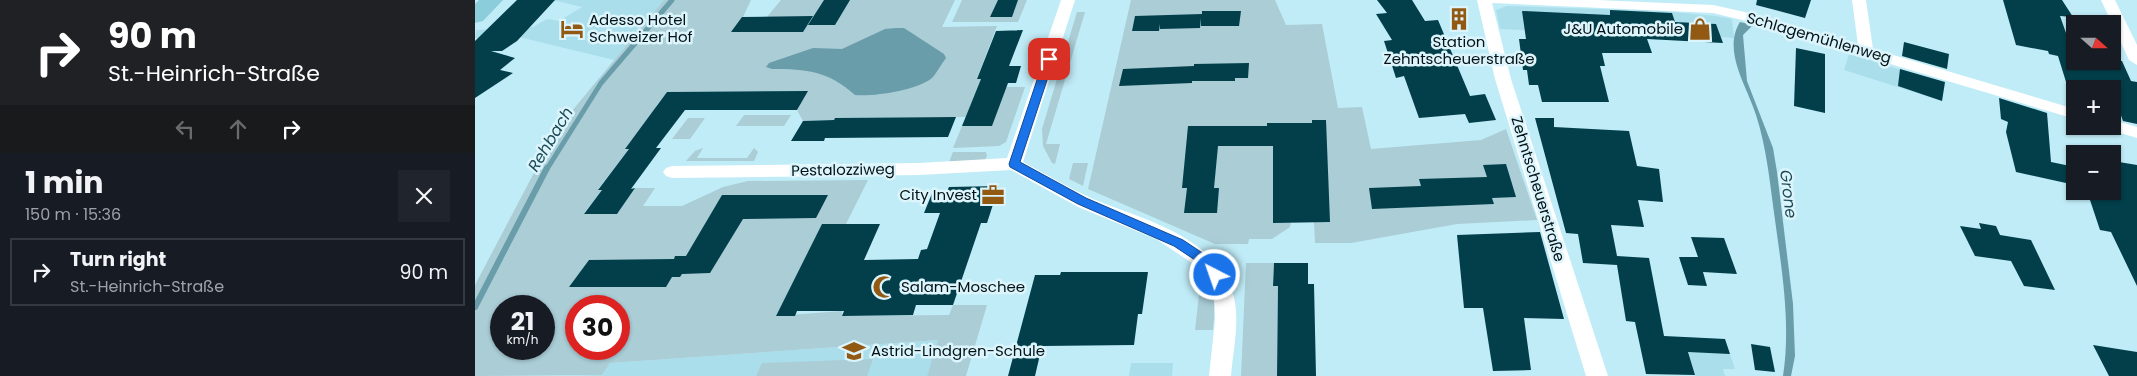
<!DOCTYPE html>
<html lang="en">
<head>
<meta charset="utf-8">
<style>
	:root { --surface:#171b24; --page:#20242c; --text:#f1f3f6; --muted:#9ea1a6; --line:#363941 }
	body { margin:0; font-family:Poppins,sans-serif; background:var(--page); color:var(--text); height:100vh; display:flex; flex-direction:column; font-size:19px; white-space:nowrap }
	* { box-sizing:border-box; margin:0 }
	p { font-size:16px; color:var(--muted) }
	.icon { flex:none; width:28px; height:28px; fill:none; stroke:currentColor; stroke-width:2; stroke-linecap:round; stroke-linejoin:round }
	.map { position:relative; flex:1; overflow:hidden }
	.panel { display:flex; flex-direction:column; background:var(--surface); width:475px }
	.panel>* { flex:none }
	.top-card { background:#202124; color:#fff; overflow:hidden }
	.needle { width:32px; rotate:111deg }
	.tools { position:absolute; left:1591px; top:15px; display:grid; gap:10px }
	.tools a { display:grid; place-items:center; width:55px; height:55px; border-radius:0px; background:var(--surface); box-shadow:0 1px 4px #0004; font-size:25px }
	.speed { position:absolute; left:15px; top:295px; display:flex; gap:10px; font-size:25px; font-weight:700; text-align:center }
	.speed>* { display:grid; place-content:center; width:65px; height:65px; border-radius:50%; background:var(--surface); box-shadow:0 1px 4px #0004; line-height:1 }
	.speed small { font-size:12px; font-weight:400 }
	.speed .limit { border:8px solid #d22; background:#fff; color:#111 }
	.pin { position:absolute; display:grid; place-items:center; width:42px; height:42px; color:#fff; margin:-21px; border-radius:10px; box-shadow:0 2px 8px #0006 }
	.me { position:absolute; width:55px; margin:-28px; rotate:319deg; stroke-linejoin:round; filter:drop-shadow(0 0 4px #0008) }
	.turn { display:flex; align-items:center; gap:18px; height:105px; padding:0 25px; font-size:22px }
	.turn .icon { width:65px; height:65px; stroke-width:2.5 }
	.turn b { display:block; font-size:35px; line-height:42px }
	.lanes { display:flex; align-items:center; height:48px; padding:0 25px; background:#0003; justify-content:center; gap:25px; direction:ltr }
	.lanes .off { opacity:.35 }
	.round { display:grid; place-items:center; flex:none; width:52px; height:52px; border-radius:0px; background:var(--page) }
	.summary { display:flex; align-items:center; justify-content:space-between; height:85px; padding:0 25px }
	h1 { font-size:30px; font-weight:700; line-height:38px }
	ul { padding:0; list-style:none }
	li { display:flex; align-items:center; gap:15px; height:68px; margin:0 10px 8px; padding:0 15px; border:2px solid var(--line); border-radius:0px }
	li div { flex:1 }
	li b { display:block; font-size:19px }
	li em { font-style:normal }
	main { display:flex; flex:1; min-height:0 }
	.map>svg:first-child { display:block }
	.built { fill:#aadeeb }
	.green { fill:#aacdd6; fill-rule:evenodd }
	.water { fill:#699daa }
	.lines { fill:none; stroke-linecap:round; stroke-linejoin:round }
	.stream-far1 { stroke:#699daa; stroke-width:5 }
	.stream { stroke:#699daa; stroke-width:6 }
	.building { fill:#023f4a }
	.street { fill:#fff; fill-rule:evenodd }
	.primary { fill:#8ccddc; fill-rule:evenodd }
	.route { fill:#1a73e8; stroke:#114b97 }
	.labels { text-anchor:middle; stroke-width:5; stroke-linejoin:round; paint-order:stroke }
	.poi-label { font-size:15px; fill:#031216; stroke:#dcf5fc; text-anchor:start }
	.street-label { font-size:15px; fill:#031216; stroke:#dcf5fc }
	.water-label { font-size:16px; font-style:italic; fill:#1c4a55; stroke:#dcf5fc }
</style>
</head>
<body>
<main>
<section class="panel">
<div class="top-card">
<div class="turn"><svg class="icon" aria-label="right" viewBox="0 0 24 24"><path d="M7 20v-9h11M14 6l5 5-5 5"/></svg><div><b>90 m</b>St.-Heinrich-Straße</div></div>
<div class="lanes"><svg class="icon off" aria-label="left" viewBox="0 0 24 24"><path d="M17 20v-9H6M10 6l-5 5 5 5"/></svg><svg class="icon off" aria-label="ahead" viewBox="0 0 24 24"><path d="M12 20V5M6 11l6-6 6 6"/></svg><svg class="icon" aria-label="right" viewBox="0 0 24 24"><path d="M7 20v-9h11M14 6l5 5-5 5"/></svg></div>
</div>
<div class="summary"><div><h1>1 min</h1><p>150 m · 15:36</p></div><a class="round"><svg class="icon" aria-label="close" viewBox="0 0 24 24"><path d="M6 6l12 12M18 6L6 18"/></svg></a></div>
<ul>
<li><svg class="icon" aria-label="right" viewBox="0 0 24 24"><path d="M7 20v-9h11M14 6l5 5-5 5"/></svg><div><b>Turn right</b><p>St.-Heinrich-Straße</p></div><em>90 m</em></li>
</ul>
</section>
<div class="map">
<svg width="1662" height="376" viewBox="0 0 1662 376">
	<rect width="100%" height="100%" fill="#c0ecf7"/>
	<path class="built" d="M77 0H189L139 60 44 37 0 38 1 30 58 27 72 19 84 21 107 7Z
		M1032 6 1187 11 1241 16 1257 19 1259 38 1246 37 1248 43 1172 38 1175 49 1085 32 1025 29 1021 10Z
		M1374 54 1470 83 1467 101 1369 70Z
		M1209 337 1250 339 1260 369H1248L1250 376H1220Z
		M464 340 452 376H93L127 375 135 363Z
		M656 363H698L697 376H654Z"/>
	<path class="green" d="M189 0H276L268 17H292L306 0H480L467 27 522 26 502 78 506 79 491 117 360 118 359 120 328 121 322 110 332 91 192 92 181 106H187L175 117 150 149H154L123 189 127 190 109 213 142 214 160 188H180L168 206H207L248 187 273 181 393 180 371 224 347 225 301 316 367 311V316L474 315 478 305H512L491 376H452L463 340 135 363 127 375 0 376V285L82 129ZM26 306H69V349H26ZM101 306H144V349H101Z
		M487 0H552L543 22H477Z
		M656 0H800L811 25 847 24 863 108 887 107 896 149 1006 140 1031 129 1062 220 982 224 876 243H840L839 222 798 166V222H816L815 227 797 239H774L773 244H740L613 189Z
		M602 12H610L571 144H585L580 164 577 163 568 146 567 129Z
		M530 87H550L531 142 524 146 478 148 487 126H517Z
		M269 115H316L309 126H261Z
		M213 118H230L215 139H197Z
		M228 148 222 158H272L279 148 283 152 279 161H211L220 151Z
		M478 152H511L512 156 510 160 474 162Z
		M598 163H613L608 186 594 179Z
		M771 263H799L798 285 803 286 802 376H766Z
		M734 286 740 305 738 330H720L724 294Z
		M398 359 392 376H281L287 363Z"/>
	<path class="water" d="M1265 22 1278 25 1268 35 1272 81 1298 148 1302 172 1318 304 1320 356 1316 376H1308C1316 325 1307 271 1300 220 1295 184 1292 149 1281 115 1272 86 1247 51 1265 22Z
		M421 28H429L469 54 471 58C466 64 462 73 457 78 443 90 398 97 380 95 353 71 332 69 297 69L291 67 294 63 338 48 367 49 410 29Z"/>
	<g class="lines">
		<path class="stream-far1" d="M72 169 126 83 197 0"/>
		<path class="stream" d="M0 307 72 168"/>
	</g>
	<path class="building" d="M42 0H80L42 41 27 51H16L40 58 25 70 38 73 0 98V41Z
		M349 0H375L360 25H333Z
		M523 0H543L537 17H515Z
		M902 0H937L950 21 963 20 995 96 1010 94 1021 120 994 123 990 114 944 118 929 76 921 78 909 41 917 40 901 14 912 13Z
		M1282 0H1336L1330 18 1281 5Z
		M1528 0H1587L1598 17 1585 16 1596 47 1600 48V61H1647L1656 81 1662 82V124L1648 121 1640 99 1638 98V89H1600V97L1596 98 1583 56 1574 54 1573 51 1541 45Z
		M1135 10 1197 13 1200 22 1241 24 1248 43 1172 39 1177 53H1127L1130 66H1125L1134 102H1067L1063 85H1054L1052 70H1048L1044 39H1051L1047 11 1135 15Z
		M727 11H766L764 26H726V18L725 28 685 29V24L684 31H657L660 16 727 14Z
		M338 16 328 32H256L267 17Z
		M548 30 534 66H546L541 83H533L517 126H487L506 79H502L521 31Z
		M1429 42 1474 54 1472 69 1427 56Z
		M1321 48 1350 54V113L1319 106Z
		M774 63 773 78H760V81H717V83L644 86 648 69 719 66V64Z
		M1425 69 1470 82 1467 101 1423 86Z
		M333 91 322 110H210L181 148H186L156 189 160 188 142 214H109L127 190H123L154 149H150L192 92Z
		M1524 98 1572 113 1576 162 1600 167V185L1541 172 1531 132 1533 122 1526 119Z
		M481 117 473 137 350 138 349 141H316L328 121 359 120 360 118Z
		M1060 118H1079V127L1154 131 1162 166 1184 169 1188 202 1163 200 1169 227 1136 225 1142 256 1174 258 1189 336 1250 339 1255 354 1213 352 1220 375 1171 374 1160 322 1151 321 1142 265 1108 263 1103 234 1091 233Z
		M837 120H851L855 222 798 223V146H743L739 188H744L742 213H709L712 188H707L713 126H792V123H837Z
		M1638 161 1662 165V286L1636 232 1625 230 1612 191H1638Z
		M1031 164 1041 197 1017 198 1019 204 897 209 894 188 946 186 944 179 1012 177 1008 165Z
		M524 186 512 223H506L478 305H441L438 315 367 316 369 311H322L320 316H301L347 224H405L389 260 443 259 446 250 452 249 465 213H449L458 191H472L474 187Z
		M247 195H353L341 218 268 219 235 273 207 274 205 277H197L191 287H94L114 260 199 259 200 256H211Z
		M1504 223 1521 226 1525 235 1556 240 1580 290 1549 286 1536 261 1500 256 1485 226 1506 229Z
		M1065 232 1089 319 1049 318 1056 370 1018 371 1008 308H989L982 235Z
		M1216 237 1249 238 1262 274 1228 272 1232 286 1213 285 1204 257H1223Z
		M799 263H833V284H839L841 376H802L803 286H798Z
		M586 272H673L667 314H663L659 345 567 346 560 376H533L560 275H585Z
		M1276 344 1295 347 1300 372 1280 370Z
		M1618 345 1662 352V376H1634Z"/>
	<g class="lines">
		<path class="street" d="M586 0H600L548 162C571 174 592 187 616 198 665 219 734 233 756 289 767 314 758 349 756 376H734L740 320 739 298 731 277 717 263 681 239 603 207 536 170 444 175 197 178 191 176 188 172 191 168 197 166 444 163 532 158Z
			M1002 0H1122L1238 5 1279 14 1383 45 1377 0H1391L1398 49 1600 109V119L1271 21 1238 13 1017 3 1036 79 1133 376H1111L1020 79Z
			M1626 0H1640L1662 45V65L1654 60Z
			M1638 120 1662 127V138L1632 129 1631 126H1638Z"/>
		<path class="primary" d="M4 0H28L8 21 0 23V4Z"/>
	</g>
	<path class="route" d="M574 56 579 59 545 162 611 198 708 240 729 254 744 272 746 275 744 279H735L720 260 699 246 603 204 535 167 534 164 569 59Z"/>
	<defs>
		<symbol id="building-bare" viewBox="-9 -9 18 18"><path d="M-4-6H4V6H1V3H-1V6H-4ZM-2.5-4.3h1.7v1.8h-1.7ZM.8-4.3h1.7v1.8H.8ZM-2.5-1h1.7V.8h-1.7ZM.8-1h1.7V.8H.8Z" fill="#915912" stroke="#dcf5fc" stroke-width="2.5" paint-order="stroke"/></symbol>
		<symbol id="hotel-bare" viewBox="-9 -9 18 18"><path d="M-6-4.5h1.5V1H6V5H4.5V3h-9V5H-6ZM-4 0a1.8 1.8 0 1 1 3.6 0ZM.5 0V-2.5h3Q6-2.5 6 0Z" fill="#915912" stroke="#dcf5fc" stroke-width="2.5" paint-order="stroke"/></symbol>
		<symbol id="shop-bare" viewBox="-9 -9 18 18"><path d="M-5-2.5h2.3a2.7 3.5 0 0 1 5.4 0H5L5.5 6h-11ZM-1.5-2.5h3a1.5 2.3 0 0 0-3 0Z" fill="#915912" stroke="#dcf5fc" stroke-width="2.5" paint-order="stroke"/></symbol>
		<symbol id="office-bare" viewBox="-9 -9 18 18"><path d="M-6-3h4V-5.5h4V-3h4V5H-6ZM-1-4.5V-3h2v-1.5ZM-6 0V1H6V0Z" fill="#915912" stroke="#dcf5fc" stroke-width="2.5" paint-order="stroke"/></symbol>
		<symbol id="mosque-bare" viewBox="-9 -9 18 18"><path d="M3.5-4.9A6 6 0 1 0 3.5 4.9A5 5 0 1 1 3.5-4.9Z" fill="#915912" stroke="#dcf5fc" stroke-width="2.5" paint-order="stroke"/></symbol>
		<symbol id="school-bare" viewBox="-9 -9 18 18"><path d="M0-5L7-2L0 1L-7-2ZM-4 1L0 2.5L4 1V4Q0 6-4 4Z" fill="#915912" stroke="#dcf5fc" stroke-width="2.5" paint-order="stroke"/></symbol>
	</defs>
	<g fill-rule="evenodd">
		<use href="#building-bare" x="968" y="3" width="32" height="32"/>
		<use href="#hotel-bare" x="81" y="13" width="32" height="32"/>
		<use href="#shop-bare" x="1209" y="13" width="32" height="32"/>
		<use href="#office-bare" x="502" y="179" width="32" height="32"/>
		<use href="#mosque-bare" x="393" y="271" width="32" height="32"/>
		<use href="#school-bare" x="363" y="335" width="32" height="32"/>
	</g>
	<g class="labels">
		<g class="poi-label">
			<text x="114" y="25">Adesso Hotel<tspan x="114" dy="17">Schweizer Hof</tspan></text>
			<text x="1208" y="34" text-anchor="end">J&amp;U Automobile</text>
			<text x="984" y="47" text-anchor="middle">Station<tspan x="984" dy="17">Zehntscheuerstraße</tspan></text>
			<text x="502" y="200" text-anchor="end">City Invest</text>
			<text x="426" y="292">Salam-Moschee</text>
			<text x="396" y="356">Astrid-Lindgren-Schule</text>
		</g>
		<g class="street-label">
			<text transform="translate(1344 38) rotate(16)" y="5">Schlagemühlenweg</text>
			<text transform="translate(368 170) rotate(-1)" y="5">Pestalozziweg</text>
			<text transform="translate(1063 189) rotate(73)" y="5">Zehntscheuerstraße</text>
		</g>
		<g class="water-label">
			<text transform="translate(75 139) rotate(-59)" y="6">Rehbach</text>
			<text transform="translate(1314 194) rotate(83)" y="6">Grone</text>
		</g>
	</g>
</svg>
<div class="tools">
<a><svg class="needle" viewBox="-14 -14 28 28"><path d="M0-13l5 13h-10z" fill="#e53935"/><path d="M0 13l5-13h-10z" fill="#9ea1a6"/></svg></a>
<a>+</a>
<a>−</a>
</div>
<div class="speed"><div>21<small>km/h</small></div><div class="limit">30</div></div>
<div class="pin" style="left:574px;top:59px;background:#d93025"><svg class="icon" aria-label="arrive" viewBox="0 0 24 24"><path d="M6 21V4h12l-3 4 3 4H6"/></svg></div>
<svg class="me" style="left:740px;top:275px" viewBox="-20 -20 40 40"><circle r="17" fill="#1a73e8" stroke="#fff" stroke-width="3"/><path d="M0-11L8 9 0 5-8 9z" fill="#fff"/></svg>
</div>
</main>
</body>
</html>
